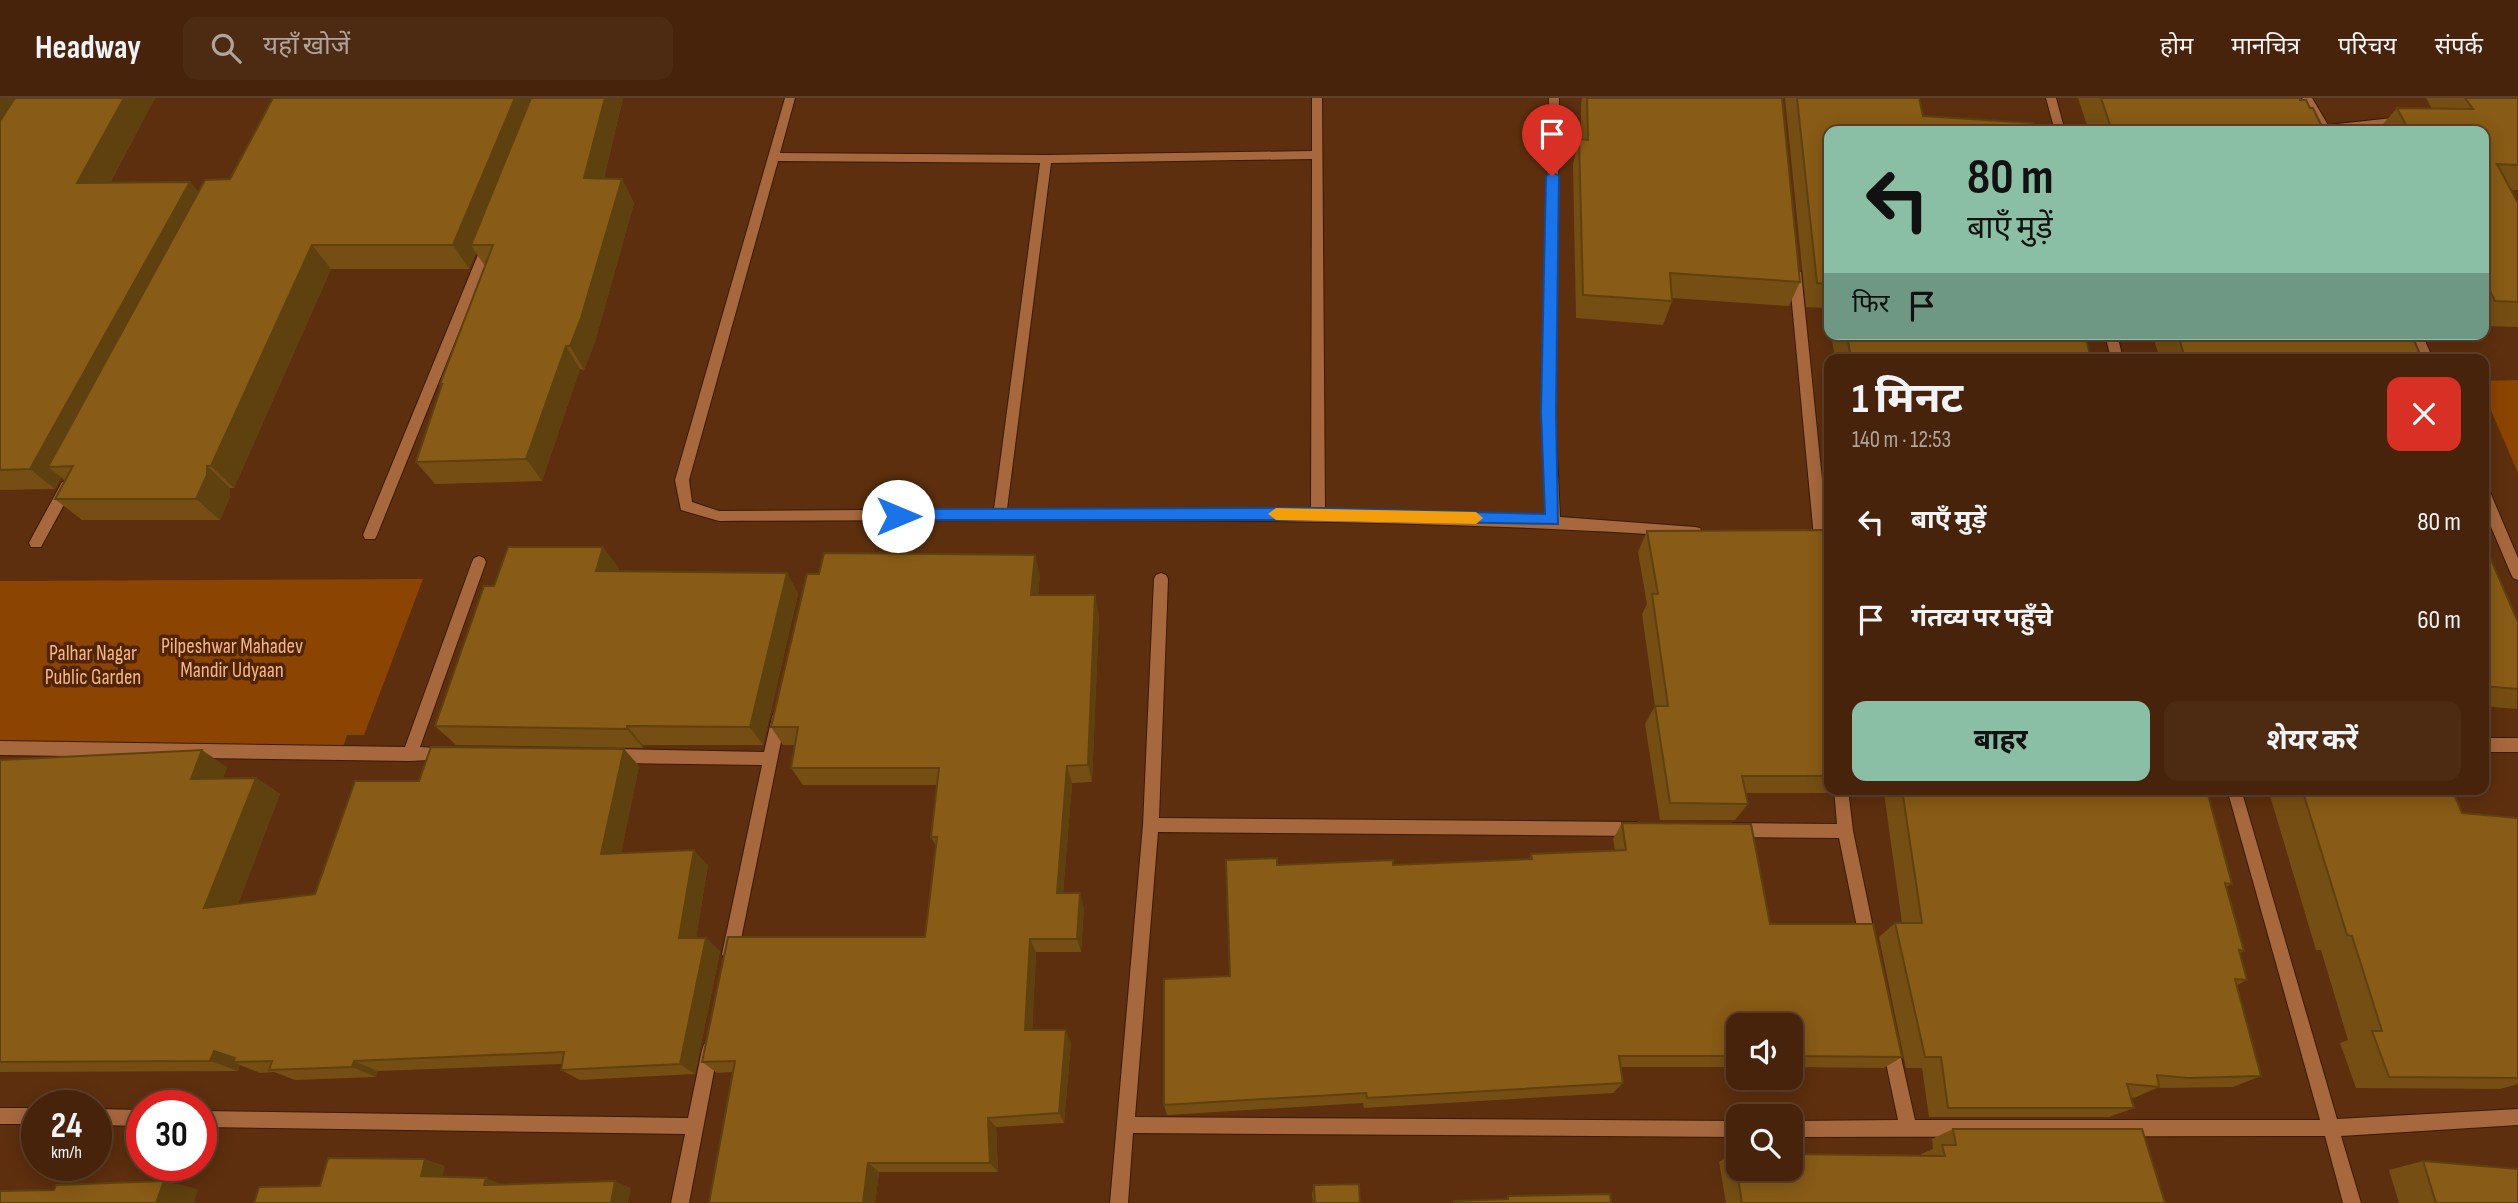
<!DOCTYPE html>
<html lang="hi">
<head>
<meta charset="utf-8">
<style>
	:root { --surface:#46230a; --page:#4d2b13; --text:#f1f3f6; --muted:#b0a49c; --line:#5e402b; --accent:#8abfa5 }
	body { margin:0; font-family:"Sofia Sans Condensed","Noto Sans Devanagari",sans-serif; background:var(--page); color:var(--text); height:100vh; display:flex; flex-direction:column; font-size:26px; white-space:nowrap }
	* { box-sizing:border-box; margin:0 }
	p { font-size:23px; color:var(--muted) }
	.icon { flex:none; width:38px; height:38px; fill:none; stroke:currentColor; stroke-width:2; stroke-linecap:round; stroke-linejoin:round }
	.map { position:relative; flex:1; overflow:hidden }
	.sheet { position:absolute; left:1824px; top:256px; width:665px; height:441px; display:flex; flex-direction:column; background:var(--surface); border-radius:14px; box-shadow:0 4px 18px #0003,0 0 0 2px var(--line) }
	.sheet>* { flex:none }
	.banner { position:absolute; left:1824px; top:28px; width:665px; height:214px; border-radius:14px; box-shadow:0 4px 18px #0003,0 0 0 2px var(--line); background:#8abfa5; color:#111; overflow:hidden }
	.fabs { position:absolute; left:1726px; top:915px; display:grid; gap:14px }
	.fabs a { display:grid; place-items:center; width:77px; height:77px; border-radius:14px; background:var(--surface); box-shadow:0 4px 18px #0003,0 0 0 2px var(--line); font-size:35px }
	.speed { position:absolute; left:21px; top:992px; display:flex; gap:14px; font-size:35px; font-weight:700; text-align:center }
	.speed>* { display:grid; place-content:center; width:91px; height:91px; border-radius:50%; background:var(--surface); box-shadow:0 4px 18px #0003,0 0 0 2px var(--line); line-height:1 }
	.speed small { font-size:18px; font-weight:400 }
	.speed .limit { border:10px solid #d22; background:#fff; color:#111 }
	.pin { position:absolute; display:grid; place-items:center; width:60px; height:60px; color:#fff; margin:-72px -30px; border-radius:50% 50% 50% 0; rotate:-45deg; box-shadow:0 0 7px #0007 }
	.pin .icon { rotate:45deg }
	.me { position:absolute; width:77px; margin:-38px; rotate:90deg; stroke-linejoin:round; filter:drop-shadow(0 0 5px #0008) }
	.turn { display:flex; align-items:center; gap:24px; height:147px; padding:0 28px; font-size:32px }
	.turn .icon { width:91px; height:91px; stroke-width:2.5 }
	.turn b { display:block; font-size:49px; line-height:60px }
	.then { display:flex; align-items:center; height:66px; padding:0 28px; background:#0003; gap:14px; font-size:26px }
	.round { display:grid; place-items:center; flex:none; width:74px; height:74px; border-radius:14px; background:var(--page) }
	.summary { display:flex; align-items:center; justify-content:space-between; height:119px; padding:0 28px }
	h1 { font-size:42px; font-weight:700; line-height:52px }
	.action { display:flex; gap:14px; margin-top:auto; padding:14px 28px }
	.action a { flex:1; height:80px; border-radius:14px; background:var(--accent); color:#111; font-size:28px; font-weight:700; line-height:80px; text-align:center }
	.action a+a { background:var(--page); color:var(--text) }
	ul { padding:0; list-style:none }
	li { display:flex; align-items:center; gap:21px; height:98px; padding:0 28px }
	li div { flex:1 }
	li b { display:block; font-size:26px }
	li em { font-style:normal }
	header { display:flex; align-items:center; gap:42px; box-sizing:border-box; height:98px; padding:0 35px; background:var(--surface); border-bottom:2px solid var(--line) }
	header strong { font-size:33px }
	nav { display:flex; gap:38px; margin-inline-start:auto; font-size:24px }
	.search { width:490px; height:63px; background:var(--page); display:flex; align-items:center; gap:18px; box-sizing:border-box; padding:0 24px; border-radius:14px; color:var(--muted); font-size:26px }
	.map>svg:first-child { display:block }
	.green { fill:#8c4402 }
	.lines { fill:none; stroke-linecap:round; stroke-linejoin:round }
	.minor-casing { stroke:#3a1a04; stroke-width:2 }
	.minor { fill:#a7683e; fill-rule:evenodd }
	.wall { fill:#754e13 }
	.shaded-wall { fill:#5f400f }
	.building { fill:#885b16; stroke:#5f400f; stroke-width:2 }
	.route { fill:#1a73e8; stroke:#114b97; stroke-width:2 }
	.slow { fill:#f59e0b }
	.labels { text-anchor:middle; stroke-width:7; stroke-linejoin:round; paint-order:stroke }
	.park-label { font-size:21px; fill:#f3b48e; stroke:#512502 }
</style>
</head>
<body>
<header>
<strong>Headway</strong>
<div class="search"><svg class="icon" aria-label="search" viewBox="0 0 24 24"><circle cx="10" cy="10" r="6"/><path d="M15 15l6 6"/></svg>यहाँ खोजें</div>
<nav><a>होम</a><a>मानचित्र</a><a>परिचय</a><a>संपर्क</a></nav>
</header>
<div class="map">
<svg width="2518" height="1105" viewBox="0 0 2518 1105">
	<rect width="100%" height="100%" fill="#5d2f0e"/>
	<path class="green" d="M2518 282V375L2483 294V283Z
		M423 481 364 637H347L342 652 0 647V483Z"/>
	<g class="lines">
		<defs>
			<path id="minor" d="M785 0H795L780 55 1046 57 1312 53V0H1322L1325 411 1546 419 1543 314 1549 0H1559L1555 314 1560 419 1695 429 1700 430 1702 434 1700 438 1695 439C1370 417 1045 422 719 423L681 412 675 382ZM1312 61 1311 411H1007L1051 65ZM778 63 1040 65 994 411 719 413 692 404 689 382Z
				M2046 0H2056L2065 33H2055Z
				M2302 0H2312L2328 27 2402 19 2407 23 2402 27 2321 33Z
				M488 143 494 147 377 437 375 441H365L363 437 482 147Z
				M1795 170 1801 174 1829 450 1827 454H1817L1815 450 1789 174Z
				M2105 236H2117L2123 261H2111Z
				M2410 236H2422L2433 261H2421Z
				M67 383 74 388 72 392 41 449H31L29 445 31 441 62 384Z
				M2483 389 2490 394 2518 460V482L2513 480 2511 476 2483 410Z
				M479 458 484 460 486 464 420 649 451 651 453 656 451 661 410 663 0 657V643L405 649 472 464 474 460Z
				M1161 475 1166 477 1168 481 1159 720 1636 724 1641 726 1644 731 1641 736 1636 738 1158 734 1135 1019 1738 1023V1039L1133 1035 1128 1105H1110L1143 727 1154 481 1156 477Z
				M779 613 784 614 786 619 738 856 736 861 730 864 724 861 722 856 762 667 614 665 609 663 607 658 609 653 614 651 764 654 772 619 774 614Z
				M2483 640H2518V654H2483Z
				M1834 691H1848L1853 733 1876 844 1874 849 1868 852 1862 849 1860 844 1839 740 1734 739 1729 737 1726 732 1729 727 1734 725 1837 726Z
				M2227 691H2241L2337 1021 2518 1011V1027L2341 1038 2361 1105H2343L2325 1038 1790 1039V1023L1898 1022 1882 946 1884 940 1890 938 1896 940 1898 946 1915 1022H2320Z
				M710 944 716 946 718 952 689 1105H671L685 1036 201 1029V1013L688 1020 702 952 704 946Z
				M0 1010H37V1026H0Z
				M96 1011 142 1012V1028L96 1027Z"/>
		</defs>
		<use href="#minor" class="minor-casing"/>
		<use href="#minor" class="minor"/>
	</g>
	<path class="wall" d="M0 0H155L110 85 190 84 198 94 230 81 273 0H623L604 80 622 81 634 105 595 244 584 272 580 271 542 383 435 386 416 364 442 288 440 286 485 168 476 155 469 171H331L234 390H230V399L220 422H82L55 401 65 383 61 379 55 391 0 392Z
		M1582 0H1782L1800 184 1789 208 1672 200V203L1663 227 1576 220 1573 66 1579 41H1581V7Z
		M1785 0H1919L1829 33V220L1827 210 1806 209Z
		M2078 0H2300L2310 10 2324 33H2089Z
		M2426 0H2518V92H2511L2518 105V229L2483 228V33H2377L2397 10 2432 11Z
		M1831 236H2085L2091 261H1835Z
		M2152 236H2400L2402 242 2422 261H2160Z
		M1647 433 1829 475V691H1835L1832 695H1746L1748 706 1735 722H1660L1645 626 1655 608 1642 516 1647 506 1638 454Z
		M2483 443 2518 524 2517 611 2483 608Z
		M619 470 618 474 787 475 798 496 763 647H643V650L456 647 435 628 494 488Z
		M1040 477 1038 497 1099 517 1092 684 1072 685 1063 795 1084 810 1081 854H1036L1032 932 1071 944 1064 1025 996 1029 998 1074H879L875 1105H709L733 974 717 975 702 964 925 839 936 748 931 739 937 687H803L791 670 795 647H783L771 629Z
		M624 651 639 668 621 755 708 767 696 840 720 853 695 976 580 982 561 972 562 966 378 973 376 979 295 982 274 974 260 975 240 967 238 973 0 974V662L227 669 223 680H256L280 696 238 806 315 796 419 683Z
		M1849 691H2184L2185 695 2232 786 2226 789 2244 853 2240 855 2247 882 2237 887 2261 978 2233 989 2157 990 2134 1000 2130 999 2134 1010 2109 1019H1929L1922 970H1906L1879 839 1895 825H1902L1884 695H1851Z
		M2268 691H2452L2462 715 2518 720V986L2500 991 2356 990 2340 945 2348 942 2321 852H2316Z
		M1622 725 1770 826 1902 959 1884 970 1790 969V928H1738V969H1621L1623 985 1613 995 1364 1010 1363 1005 1167 1017 1164 1007 1230 878 1277 767H1393L1529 761 1531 756 1615 752 1613 741Z
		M1953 1031 2165 1105H1726L1719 1064 1734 1055 1921 1057V1056L1933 1051 1932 1041Z
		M2423 1063 2518 1105H2399L2389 1072Z
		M1314 1087 1360 1105H1313L1312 1096Z"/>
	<path class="shaded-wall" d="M0 0H16L0 51Z
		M124 0H155L98 107 77 85Z
		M515 0H539L471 147 476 155 469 171 453 147Z
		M605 0H623L598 105 584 80Z
		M622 81 634 105 595 244 584 272 570 248Z
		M190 84 209 106 48 369 61 379 55 391 30 371Z
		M312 147 331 171 234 390 211 368Z
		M566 248 580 271 542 383 526 361Z
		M207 368 230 390V399L220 422 196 401Z
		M603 449 619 470 612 494 596 473Z
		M1035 457 1040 477 1036 517 1031 497Z
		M787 475 798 496 763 647 750 629Z
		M1095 497 1099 517 1092 684 1088 667Z
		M627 628 643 647V650L627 631Z
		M624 651 639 668 618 771 601 756Z
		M202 652 227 669 216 697 191 681Z
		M1067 668 1072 685 1062 810 1057 795Z
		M256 680 280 696 231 824 204 810Z
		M694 752 708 767 694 853 679 840Z
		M1080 795 1084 810 1081 854 1077 841Z
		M706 840 720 853 695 976 680 966Z
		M1030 841 1036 854 1032 944 1025 932Z
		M1066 932 1071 944 1064 1025 1059 1015Z
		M214 953 242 964H233L240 967 238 973 210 963Z
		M354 963 378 973 376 979 352 969Z
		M988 1020 996 1029 998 1074 990 1065Z
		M425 1061 445 1068 441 1085 421 1078Z
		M868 1065 879 1074 875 1105H863Z
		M486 1080 504 1087H484Z
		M164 1083 198 1091 194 1105H156Z
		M615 1083 631 1090 628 1105H611Z"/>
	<path class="building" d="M15 0H124L77 85 190 84 30 371 0 372V23Z
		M273 0H515L453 147H312L211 368H207V377L196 401H55L73 368 48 369 205 82 230 81Z
		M531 0H605L584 80 622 81 581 220 570 248H566L526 361 416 364 442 286H440L493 147H471Z
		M1587 0H1782L1800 184 1670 175 1672 203 1583 197 1579 41 1588 42Z
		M1797 0H1919L1923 18 2034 25 2036 33H1829V186L1817 185Z
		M2101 0H2300V2H2306L2310 10H2313L2324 33H2112Z
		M2465 0H2518V67L2497 66 2518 105V204L2495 203 2483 179V33H2409L2397 10 2473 11Z
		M1847 236H2085L2091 261H1851Z
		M2178 236H2400L2402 242H2414L2422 261H2185Z
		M1825 432 1829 475V678H1742L1748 706 1670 705 1655 608H1668L1652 496H1658L1647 433Z
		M2483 443 2518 524V591L2483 588Z
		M508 449H603L596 473 787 475 750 629 627 628V631L435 628 484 488H494Z
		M824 455 1035 457 1031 497H1095L1088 667 1067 668 1057 795H1080L1077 841H1030L1025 932H1066L1059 1015 988 1020 990 1065H868L863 1105H709L735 963 702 964 728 839H925L937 739H931L939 670H791L798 629H771L807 476H819Z
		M431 649 624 651 601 756 694 752 679 840H706L680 966 561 972 564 954 354 963 352 969 269 972 272 963 233 964 235 960 214 953 210 963 0 964V662L202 652 191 681 256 680 204 810 315 796 355 683H419Z
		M1902 691H2184L2185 695 2208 697 2232 786 2225 785 2244 853 2239 852 2247 882 2235 881 2261 978 2188 980 2157 977 2159 989 2127 986 2134 1010H1948L1941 959H1925L1895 825H1922Z
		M2302 691H2452L2462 715 2518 720V980L2389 979 2372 933H2382L2352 838 2347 837Z
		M1622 725 1751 726 1770 826H1873L1902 959 1790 958V928H1738V958H1619L1623 985 1367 1000 1366 995 1164 1007V881L1230 878 1226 762 1277 760V767L1393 762V767L1532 761 1531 756 1626 752Z
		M1953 1031H2142L2165 1105H1742L1734 1055H1738V1071H1790V1056L1945 1058 1942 1047H1956Z
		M328 1060 425 1061 421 1078 486 1080 484 1087 615 1083 611 1105H254L259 1089 320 1088Z
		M2423 1063 2518 1071V1105H2436Z
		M164 1083 156 1105H0V1093L54 1092 56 1087Z
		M1359 1086 1360 1105H1315L1314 1087Z
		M1610 1096 1611 1105H1454V1103L1508 1101V1098Z"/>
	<path class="route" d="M1552 74 1559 78 1556 314 1558 426 1318 422H892L890 418 898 411 1318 410 1545 416 1541 314 1546 78Z"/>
	<path class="slow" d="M1276 410 1476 414 1483 420 1476 426 1276 422 1268 416Z"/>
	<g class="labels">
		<g class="park-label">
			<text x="232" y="555">Pilpeshwar Mahadev<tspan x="232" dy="24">Mandir Udyaan</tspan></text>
			<text x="93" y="562">Palhar Nagar<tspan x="93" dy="24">Public Garden</tspan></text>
		</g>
	</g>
</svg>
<div class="fabs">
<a><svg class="icon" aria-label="sound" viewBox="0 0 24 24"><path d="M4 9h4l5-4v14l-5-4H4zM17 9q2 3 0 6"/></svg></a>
<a><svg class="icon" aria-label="search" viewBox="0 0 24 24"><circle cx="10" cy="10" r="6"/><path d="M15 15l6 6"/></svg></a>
</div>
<div class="speed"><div>24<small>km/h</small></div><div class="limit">30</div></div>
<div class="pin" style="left:1552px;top:78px;background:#d93025"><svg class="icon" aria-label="arrive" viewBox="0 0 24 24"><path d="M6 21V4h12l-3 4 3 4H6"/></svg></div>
<svg class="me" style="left:898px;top:418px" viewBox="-20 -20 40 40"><circle r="19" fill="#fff"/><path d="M0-13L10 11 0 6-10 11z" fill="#1a73e8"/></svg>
<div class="banner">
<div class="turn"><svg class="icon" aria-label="left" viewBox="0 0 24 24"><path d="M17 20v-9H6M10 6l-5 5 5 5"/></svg><div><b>80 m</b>बाएँ मुड़ें</div></div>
<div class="then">फिर<svg class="icon" aria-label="arrive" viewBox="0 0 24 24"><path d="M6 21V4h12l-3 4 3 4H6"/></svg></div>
</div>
<section class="sheet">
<div class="summary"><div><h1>1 मिनट</h1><p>140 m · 12:53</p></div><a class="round" style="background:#d93025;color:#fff"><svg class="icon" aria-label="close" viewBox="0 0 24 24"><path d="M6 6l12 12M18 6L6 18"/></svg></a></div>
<ul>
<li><svg class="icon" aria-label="left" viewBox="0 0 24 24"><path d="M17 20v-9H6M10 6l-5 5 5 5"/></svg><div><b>बाएँ मुड़ें</b></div><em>80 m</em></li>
<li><svg class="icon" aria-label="arrive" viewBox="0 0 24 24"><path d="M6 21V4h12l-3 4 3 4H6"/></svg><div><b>गंतव्य पर पहुँचे</b></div><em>60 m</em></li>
</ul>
<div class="action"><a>बाहर</a><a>शेयर करें</a></div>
</section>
</div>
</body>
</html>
